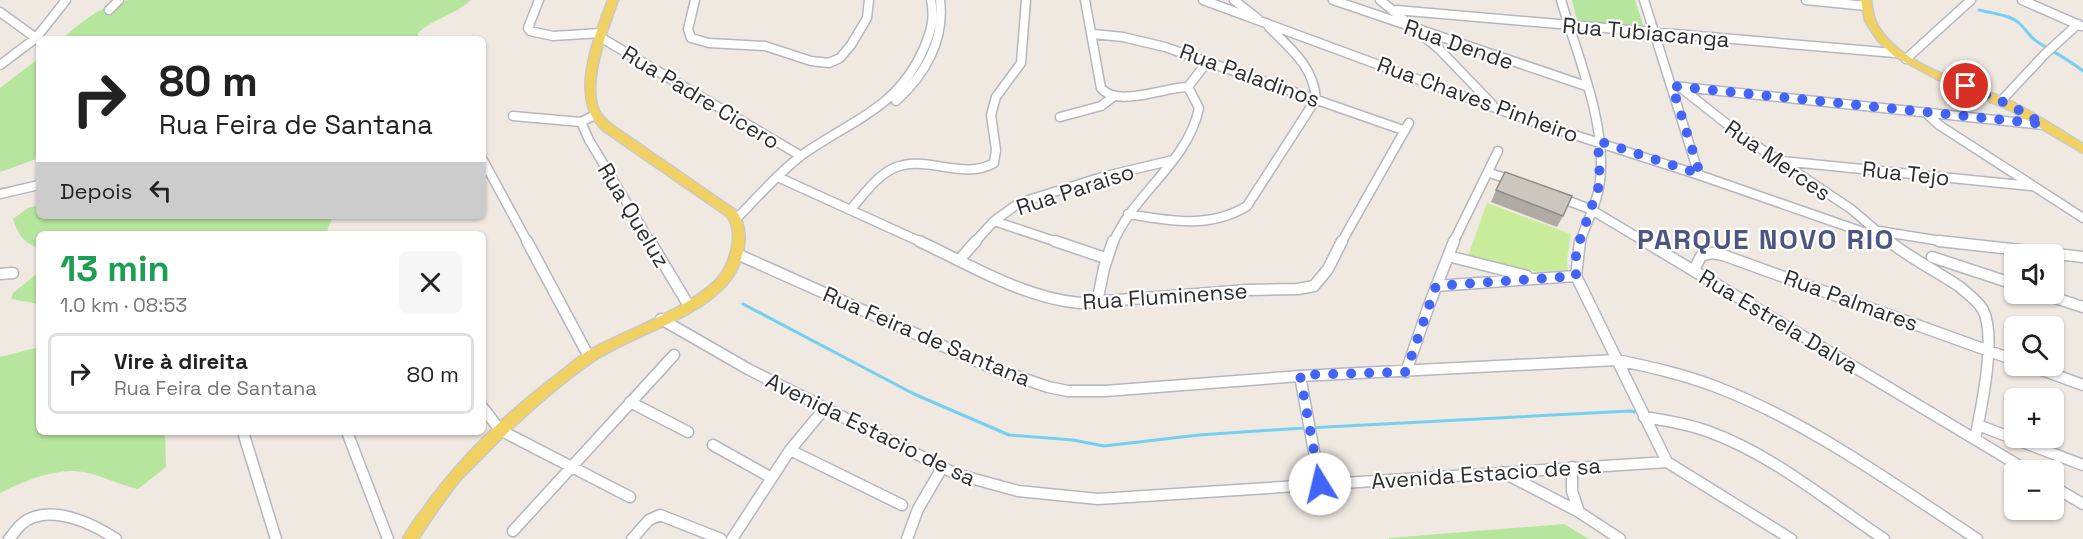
<!DOCTYPE html>
<html lang="pt">
<head>
<meta charset="utf-8">
<style>
	:root { --surface:#fff; --page:#f6f6f6; --text:#222; --muted:#767676; --line:#e0e0e0 }
	body { margin:0; font-family:"Space Grotesk",sans-serif; background:var(--page); color:var(--text); height:100vh; display:flex; flex-direction:column; font-size:22px; white-space:nowrap }
	* { box-sizing:border-box; margin:0 }
	p { font-size:20px; color:var(--muted) }
	.icon { flex:none; width:33px; height:33px; fill:none; stroke:currentColor; stroke-width:2; stroke-linecap:round; stroke-linejoin:round }
	.map { position:relative; flex:1; overflow:hidden }
	.details { position:absolute; left:36px; top:231px; width:450px; height:204px; display:flex; flex-direction:column; background:var(--surface); border-radius:9px; box-shadow:0 2px 4px #0004 }
	.details>* { flex:none }
	.top-card { position:absolute; left:36px; top:36px; width:450px; height:183px; border-radius:9px; box-shadow:0 2px 4px #0004; background:#fff; color:var(--text); overflow:hidden }
	.fabs { position:absolute; left:2004px; top:244px; display:grid; gap:12px }
	.fabs a { display:grid; place-items:center; width:60px; height:60px; border-radius:9px; background:var(--surface); box-shadow:0 2px 4px #0004; font-size:30px }
	.pin { position:absolute; display:grid; place-items:center; width:51px; height:51px; color:#fff; margin:-26px; border:3px solid #fff; border-radius:50%; box-shadow:0 2px 6px #0007 }
	.me { position:absolute; width:66px; margin:-33px; rotate:351deg; stroke-linejoin:round; filter:drop-shadow(0 0 4px #0008) }
	.turn { display:flex; align-items:center; gap:21px; height:126px; padding:0 24px; font-size:27px }
	.turn .icon { width:78px; height:78px; stroke-width:2.5 }
	.turn b { display:block; font-size:42px; line-height:51px }
	.then { display:flex; align-items:center; height:57px; padding:0 24px; background:#0003; gap:12px; font-size:22px }
	.round { display:grid; place-items:center; flex:none; width:63px; height:63px; border-radius:9px; background:var(--page) }
	.headline { display:flex; align-items:center; justify-content:space-between; height:102px; padding:0 24px }
	h1 { font-size:36px; font-weight:600; line-height:45px; color:#1e9e55 }
	ul { padding:0; list-style:none }
	li { display:flex; align-items:center; gap:18px; height:81px; margin:0 12px 9px; padding:0 12px; border:3px solid var(--line); border-radius:9px }
	li div { flex:1 }
	li b { display:block; font-size:22px }
	li em { font-style:normal }
	.map>svg:first-child { display:block }
	.green { fill:#b6e59e }
	.pitch { fill:#c9ec9a }
	.lines { fill:none; stroke-linecap:round; stroke-linejoin:round }
	.stream { stroke:#75cff0; stroke-width:3 }
	.minor-far1-casing { stroke:#b4b7c1; stroke-width:11 }
	.minor-casing { stroke:#b4b7c1; stroke-width:13 }
	.major-casing { stroke:#c9c9c9; stroke-width:3 }
	.minor-far1 { stroke:#fff; stroke-width:8 }
	.minor { stroke:#fff; stroke-width:10 }
	.major { fill:#f2d163; fill-rule:evenodd }
	.wall { fill:#afaba4 }
	.building { fill:#cbc7bf; stroke:#8e8b86; stroke-width:1.5 }
	.route { stroke:#4264fb; stroke-width:10; stroke-dasharray:0 18 }
	.labels { text-anchor:middle; stroke-width:4.5; stroke-linejoin:round; paint-order:stroke }
	.street-label { font-size:22px; fill:#2e2e2e; stroke:#fff }
	.district-label { font-size:28px; font-weight:bold; letter-spacing:1.5px; fill:#4d5680; stroke:#fff }
</style>
</head>
<body>
<div class="map">
<svg width="2083" height="539" viewBox="0 0 2083 539">
	<rect width="100%" height="100%" fill="#efe9e1"/>
	<path class="green" d="M128 0H471C455 15 434 18 418 33V39H62C80 23 103 4 128 0Z
		M1572 0H1635L1644 28 1578 24Z
		M39 58V158L0 172V88Z
		M39 205V216H333L326 234H39V248C23 243 18 234 13 219L28 208Z
		M39 272V304L11 299 13 293Z
		M39 347V432H165L166 467 138 489C117 485 97 472 75 471 50 470 22 482 0 493V357Z
		M1564 524 1589 539H1389V538Z"/>
	<path class="pitch" d="M1487 203 1571 234 1567 259 1568 270 1538 272 1468 256Z"/>
	<g class="lines">
		<path class="stream" d="M1979 10C1991 13 2010 15 2019 23 2027 30 2030 38 2039 43 2055 53 2068 59 2083 71
			M743 304 914 394 1009 435 1073 440 1104 446 1199 435 1288 429 1630 411 1641 413"/>
		<defs>
			<path id="minor-far1" d="M539 0 528 28 530 31 553 36 601 33
				M695 0 688 29 691 38 709 43 765 46 811 61 829 63 840 58 851 45 867 18 869 0
				M1085 0 1101 88C1117 108 1165 87 1188 87
				M1203 0 1528 120 1699 175 1889 241
				M1234 0 1258 19
				M1333 0 1586 86
				M1380 0 1439 49 1492 104
				M1561 0C1577 55 1607 124 1600 181 1598 203 1586 222 1580 243
				M1644 0 1699 175
				M1806 0 1866 6
				M2022 0 2081 26
				M109 10 119 0
				M1396 10 1895 53
				M0 12 36 38
				M1093 34 1123 37 1165 47 1403 130
				M600 37 801 156
				M1906 59 1971 0
				M0 65 36 38 66 0
				M1673 86 2043 125
				M1680 87 1742 136 1851 209 1891 243
				M896 101C925 75 945 40 940 0
				M2001 101 2045 54 2078 24
				M1926 113 1939 125 2083 218
				M513 116 581 122 595 115
				M1060 117 1101 106 1113 97
				M581 122 589 140 651 243
				M483 160 528 243
				M1782 161 2031 186
				M1490 173 1514 181
				M780 178 923 243
				M0 194 39 185
				M1558 197 1590 209 1647 243
				M850 210C863 196 876 176 894 168 926 154 963 181 994 163L996 150 991 115 996 97 1021 63 1026 0
				M1128 214C1169 221 1210 229 1247 206L1316 99C1314 67 1290 48 1269 27
				M736 219C757 198 778 173 802 155 851 120 898 109 924 48 931 31 935 19 931 0
				M994 221 1060 243
				M1879 231 1953 243
				M974 243 994 221 1019 203 1102 177 1173 160
				M1113 243C1134 193 1188 162 1199 108L1188 87 1207 62
				M1341 243 1409 123
				M1453 243 1498 151"/>
			<path id="minor" d="M527 241 589 357
				M650 241 689 306
				M919 241C970 265 1024 298 1080 303L1248 290 1298 289 1314 286 1328 269 1342 241
				M1055 241 1105 258
				M1580 241 1576 276 1667 462
				M1644 241 2028 471
				M1889 241C1911 259 1937 271 1960 287 1968 294 1978 301 1983 310 1997 337 1981 409 1975 439
				M1939 241 2083 257
				M737 254 990 367 1048 387 1068 391H1105L1300 376 1617 360C1650 367 1682 374 1714 386 1809 422 1893 484 1977 539
				M1448 256 1527 276
				M1932 257 2014 284
				M960 259 976 241
				M1694 270 1701 256 1712 253 1723 255 2014 360
				M0 274 13 273
				M1436 286 1576 276
				M2043 294 2083 307
				M1097 303 1104 268 1113 241
				M661 319 748 369 956 474 1018 491 1098 499 1667 462 1791 539
				M2031 366 2083 385
				M1406 372 1428 308 1454 241
				M1300 376 1320 484
				M630 402 688 432
				M483 408 500 430 630 497
				M1644 417C1665 420 1687 424 1707 431 1772 454 1827 501 1884 539
				M1978 425 2083 465
				M243 432 276 539
				M347 432 388 539
				M713 445 770 477
				M790 450 825 408
				M1572 467V491L1579 512
				M1502 472 1579 512 1620 539
				M2054 487 2083 504
				M513 531 674 355
				M9 539C16 530 23 520 34 517 60 508 95 525 116 539
				M632 539 649 520 660 515 721 539
				M732 539 790 450 902 505
				M907 539 918 509 942 468"/>
			<path id="major" d="M608 0H618C608 28 586 83 599 111 602 117 607 121 612 125L735 210C753 231 743 266 726 285 691 323 634 333 592 362 552 390 514 425 480 460 470 470 460 479 452 490 440 506 429 523 418 539H403C408 528 416 518 423 509 458 459 502 417 550 380 562 371 574 360 586 352 625 330 687 310 717 279 730 265 740 232 727 216L604 131C567 100 595 37 608 0Z
				M1861 0H1871C1872 7 1873 16 1876 22 1897 66 1967 81 2008 100 2034 112 2058 129 2083 144V153L2010 110 1937 79 1894 56 1878 41 1865 21Z"/>
		</defs>
		<use href="#minor-far1" class="minor-far1-casing"/>
		<use href="#minor" class="minor-casing"/>
		<use href="#major" class="major-casing"/>
		<use href="#minor-far1" class="minor-far1"/>
		<use href="#minor" class="minor"/>
		<use href="#major" class="major"/>
	</g>
	<path class="wall" d="M1496 190 1563 216 1557 227 1491 202Z"/>
	<path class="building" d="M1505 172 1572 196 1563 216 1496 190Z"/>
	<g class="lines">
		<path class="route" d="M1320 484 1300 375 1406 372 1436 286 1576 276V251L1600 183 1598 141 1700 174 1672 86 2043 124 2010 105 1966 86"/>
	</g>
	<g class="labels">
		<g class="street-label">
			<text transform="translate(1646 32) rotate(5)" y="8">Rua Tubiacanga</text>
			<text transform="translate(1459 44) rotate(19)" y="8">Rua Dende</text>
			<text transform="translate(1250 75) rotate(20)" y="8">Rua Paladinos</text>
			<text transform="translate(701 97) rotate(31)" y="8">Rua Padre Cicero</text>
			<text transform="translate(1478 99) rotate(20)" y="8">Rua Chaves Pinheiro</text>
			<text transform="translate(1778 160) rotate(35)" y="8">Rua Merces</text>
			<text transform="translate(1906 173) rotate(6)" y="8">Rua Tejo</text>
			<text transform="translate(1075 189) rotate(-18)" y="8">Rua Paraiso</text>
			<text transform="translate(634 215) rotate(59)" y="8">Rua Queluz</text>
			<text transform="translate(1165 296) rotate(-4)" y="8">Rua Fluminense</text>
			<text transform="translate(1851 300) rotate(20)" y="8">Rua Palmares</text>
			<text transform="translate(1779 321) rotate(31)" y="8">Rua Estrela Dalva</text>
			<text transform="translate(927 336) rotate(23)" y="8">Rua Feira de Santana</text>
			<text transform="translate(871 429) rotate(26)" y="8">Avenida Estacio de sa</text>
			<text transform="translate(1486 473) rotate(-4)" y="8">Avenida Estacio de sa</text>
		</g>
		<g class="district-label">
			<text x="1766" y="249">PARQUE NOVO RIO</text>
		</g>
	</g>
</svg>
<div class="fabs">
<a><svg class="icon" aria-label="sound" viewBox="0 0 24 24"><path d="M4 9h4l5-4v14l-5-4H4zM17 9q2 3 0 6"/></svg></a>
<a><svg class="icon" aria-label="search" viewBox="0 0 24 24"><circle cx="10" cy="10" r="6"/><path d="M15 15l6 6"/></svg></a>
<a>+</a>
<a>−</a>
</div>
<div class="pin" style="left:1966px;top:86px;background:#d93025"><svg class="icon" aria-label="arrive" viewBox="0 0 24 24"><path d="M6 21V4h12l-3 4 3 4H6"/></svg></div>
<svg class="me" style="left:1320px;top:484px" viewBox="-20 -20 40 40"><circle r="19" fill="#fff"/><path d="M0-13L10 11 0 6-10 11z" fill="#4264fb"/></svg>
<div class="top-card">
<div class="turn"><svg class="icon" aria-label="right" viewBox="0 0 24 24"><path d="M7 20v-9h11M14 6l5 5-5 5"/></svg><div><b>80 m</b>Rua Feira de Santana</div></div>
<div class="then">Depois<svg class="icon" aria-label="left" viewBox="0 0 24 24"><path d="M17 20v-9H6M10 6l-5 5 5 5"/></svg></div>
</div>
<section class="details">
<div class="headline"><div><h1>13 min</h1><p>1.0 km · 08:53</p></div><a class="round"><svg class="icon" aria-label="close" viewBox="0 0 24 24"><path d="M6 6l12 12M18 6L6 18"/></svg></a></div>
<ul>
<li><svg class="icon" aria-label="right" viewBox="0 0 24 24"><path d="M7 20v-9h11M14 6l5 5-5 5"/></svg><div><b>Vire à direita</b><p>Rua Feira de Santana</p></div><em>80 m</em></li>
</ul>
</section>
</div>
</body>
</html>
